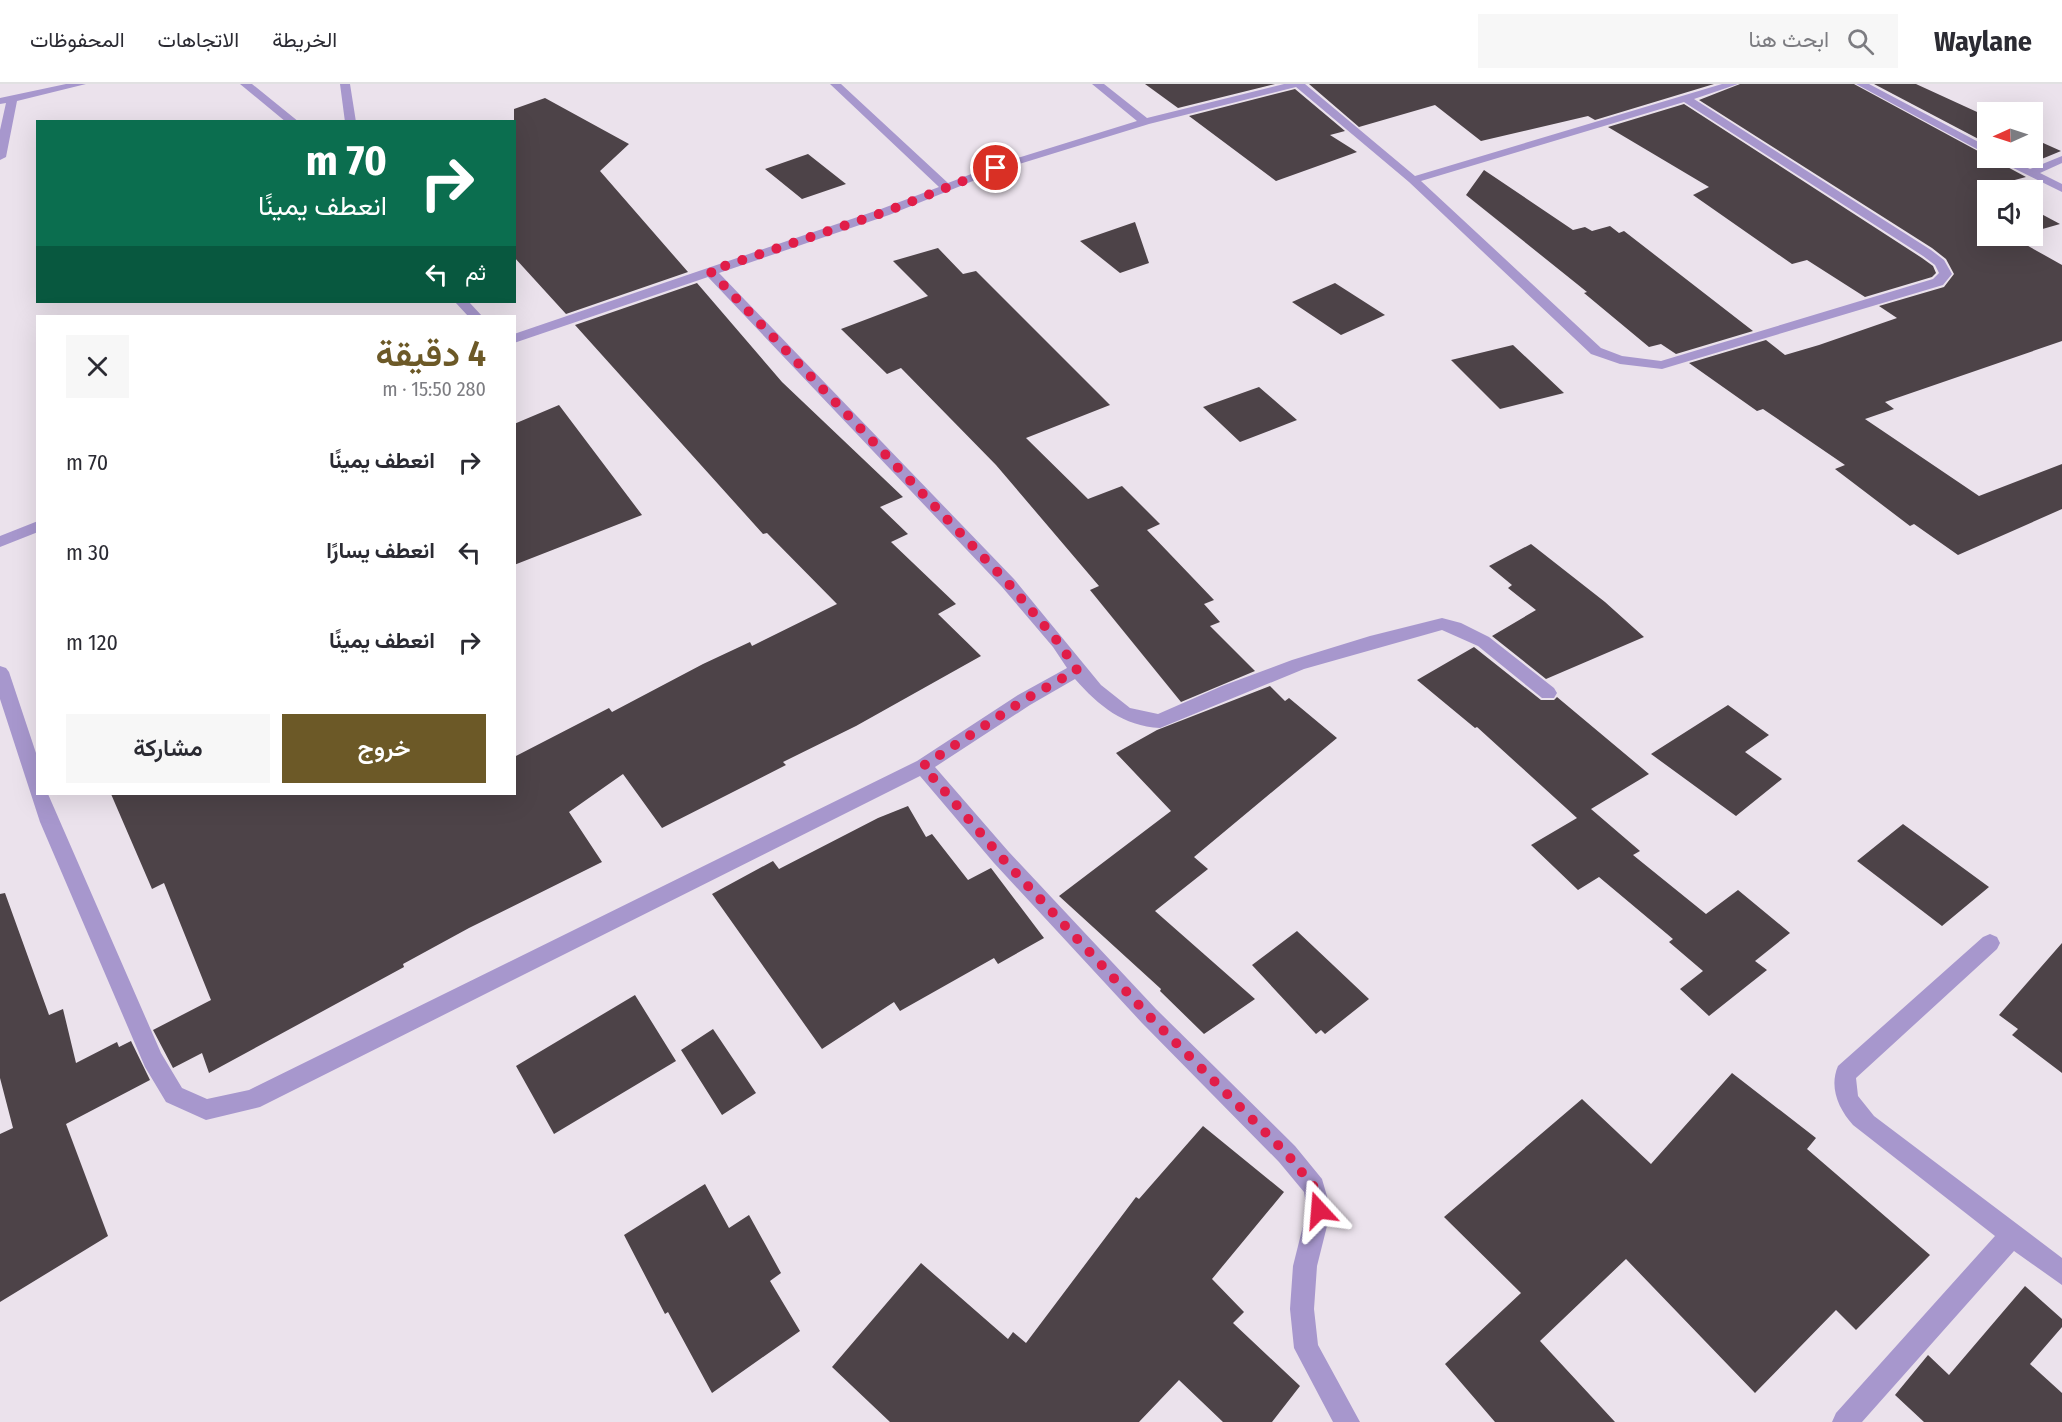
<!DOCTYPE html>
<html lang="ar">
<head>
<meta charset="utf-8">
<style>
	:root { --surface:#fff; --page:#f7f7f7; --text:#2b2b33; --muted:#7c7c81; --line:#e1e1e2; --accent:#6c5927 }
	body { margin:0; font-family:"Fira Sans Condensed",Vazirmatn,sans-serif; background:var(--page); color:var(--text); direction:rtl; height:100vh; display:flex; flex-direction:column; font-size:22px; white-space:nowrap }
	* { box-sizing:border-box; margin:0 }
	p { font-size:20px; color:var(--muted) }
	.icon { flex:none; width:33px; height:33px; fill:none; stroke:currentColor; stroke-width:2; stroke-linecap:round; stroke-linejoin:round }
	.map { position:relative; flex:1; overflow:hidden; direction:ltr }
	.details { position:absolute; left:36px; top:231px; width:480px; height:480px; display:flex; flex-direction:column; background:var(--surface); border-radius:0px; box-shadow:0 6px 24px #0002; direction:rtl }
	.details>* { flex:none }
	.hud { position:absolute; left:36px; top:36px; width:480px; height:183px; border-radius:0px; box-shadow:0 6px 24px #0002; direction:rtl; background:#0b6e4f; color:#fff; overflow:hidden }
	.needle { width:39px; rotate:267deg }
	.buttons { position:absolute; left:1977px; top:18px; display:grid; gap:12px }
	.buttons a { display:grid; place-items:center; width:66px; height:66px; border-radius:0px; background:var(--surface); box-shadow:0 6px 24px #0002; font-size:30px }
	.pin { position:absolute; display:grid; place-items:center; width:51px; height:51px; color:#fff; margin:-26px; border:3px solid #fff; border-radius:50%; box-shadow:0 2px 6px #0007 }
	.me { position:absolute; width:66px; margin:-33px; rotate:341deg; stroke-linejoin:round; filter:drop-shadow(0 0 4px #0008) }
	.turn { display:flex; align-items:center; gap:21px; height:126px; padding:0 30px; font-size:27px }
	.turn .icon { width:78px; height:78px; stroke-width:2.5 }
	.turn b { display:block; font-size:42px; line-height:51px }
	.then { display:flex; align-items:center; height:57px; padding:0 30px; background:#0003; gap:12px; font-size:22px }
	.round { display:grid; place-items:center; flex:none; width:63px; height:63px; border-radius:0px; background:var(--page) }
	.summary { display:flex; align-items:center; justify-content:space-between; height:102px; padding:0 30px }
	h1 { font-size:36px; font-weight:600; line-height:45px; color:var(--accent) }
	.cta { display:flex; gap:12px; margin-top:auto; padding:12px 30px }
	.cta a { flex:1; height:69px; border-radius:0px; background:var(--accent); color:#fff; font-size:24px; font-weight:600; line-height:69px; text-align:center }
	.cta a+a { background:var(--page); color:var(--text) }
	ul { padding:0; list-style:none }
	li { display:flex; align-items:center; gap:18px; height:90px; padding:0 30px }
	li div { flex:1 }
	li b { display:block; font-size:22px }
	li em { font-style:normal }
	header { display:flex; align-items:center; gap:36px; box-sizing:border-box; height:84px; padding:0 30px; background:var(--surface); border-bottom:2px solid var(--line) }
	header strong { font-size:28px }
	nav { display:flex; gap:33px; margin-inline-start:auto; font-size:21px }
	.search { width:420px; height:54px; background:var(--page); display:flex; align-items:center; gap:15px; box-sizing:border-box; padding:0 21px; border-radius:0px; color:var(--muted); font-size:22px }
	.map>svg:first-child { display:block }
	.building { fill:#4d4348 }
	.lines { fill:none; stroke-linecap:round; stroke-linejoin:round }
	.minor { fill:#a797cd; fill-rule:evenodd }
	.route { stroke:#e11d48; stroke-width:10; stroke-dasharray:0 18 }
</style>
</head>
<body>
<header>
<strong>Waylane</strong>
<div class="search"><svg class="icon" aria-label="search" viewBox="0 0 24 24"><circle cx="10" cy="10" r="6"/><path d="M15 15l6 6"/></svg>ابحث هنا</div>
<nav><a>الخريطة</a><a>الاتجاهات</a><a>المحفوظات</a></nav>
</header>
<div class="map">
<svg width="2062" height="1338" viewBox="0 0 2062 1338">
	<rect width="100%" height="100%" fill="#ebe2ec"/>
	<path class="building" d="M1145 0H1275L1178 24Z
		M1309 0H1714L1595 36 1588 32 1481 57 1435 21 1359 43Z
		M1740 0H1854L2026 93 1992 102 2000 106H1988V152H2022L2014 154 2062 181V257L1885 318 1894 325 1865 335 1979 412 2062 380V425L1958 471 1914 440 1910 442 1835 385 1845 381 1763 325 1757 327 1689 279 1766 256 1785 271 1819 261 1897 234 1879 222 1944 203 1954 190 1946 175 1932 164 1699 16Z
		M1874 0H1916L1988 33V60Z
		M1295 5 1345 47 1330 51 1357 68 1276 97 1189 32Z
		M545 14 629 60 600 87 688 188 566 230 514 173V25Z
		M1684 20 1922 174 1933 182 1936 189 1932 193 1865 213 1807 176 1792 180 1693 111 1709 103 1608 43Z
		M2032 54 2061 67 2027 81 2011 74H2032Z
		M808 70 846 100 802 115 765 85Z
		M1484 86 1573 146 1585 143 1592 147 1610 142 1619 149 1624 147 1753 247 1676 270 1661 260 1649 263 1584 209 1587 208 1466 111Z
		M2032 125 2060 140 2032 148Z
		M1135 138 1149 179 1120 189 1080 157Z
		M938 164 963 190 976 187 1110 321 1026 354 1088 415 1122 402 1160 440 1147 446 1214 516 1204 520 1220 538 1210 542 1255 587 1181 618 1090 506 1099 502 996 381 901 284 887 290 841 245 928 212 893 177Z
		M697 199 782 298 903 413 880 423 908 450 891 458 956 520 938 530 981 572 856 642 783 678 786 681 662 744 623 690 569 728 602 778 469 844 403 880 404 883 209 989 202 969 173 984 153 946 211 916 164 799 152 805 111 710H514V673L609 624 612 628 703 580 750 558 752 562 837 520 767 449 763 450 575 241Z
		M1335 199 1385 231 1341 251 1292 218Z
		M1513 261 1564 309 1500 325 1451 276Z
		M1259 303 1297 336 1240 358 1203 323Z
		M559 321 642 431 514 481V340Z
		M1531 460 1605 518 1644 553 1546 595 1492 552 1536 526 1508 504 1512 501 1489 482Z
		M1474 563 1541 616H1554L1557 613 1649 690 1591 725 1640 767 1633 771 1706 830 1738 806 1790 849 1755 877 1767 886 1709 932 1680 905 1703 887 1669 858 1673 855 1599 793 1578 806 1531 761 1577 734 1477 643 1475 644 1417 596Z
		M1270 602 1285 617 1289 614 1337 654 1194 773 1208 785 1155 827 1255 915 1204 950 1160 907 1161 905 1059 812 1171 727 1116 669 1157 646Z
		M1728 621 1769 651 1745 668 1782 695 1736 732 1651 670Z
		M908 722 926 753 932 750 968 796 991 784 1044 854 998 880 994 874 900 927 894 918 822 965 712 810 773 777 779 785 878 734Z
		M1903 740 1989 803 1942 842 1857 777Z
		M5 809 49 931 63 925 76 979 117 958 119 963 131 957 150 996 66 1040 108 1152 0 1218V1050L13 1044 0 994V810Z
		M1297 847 1369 915 1325 950 1321 946 1316 950 1252 881Z
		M2062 859V989L2012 951 2018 945 1999 931Z
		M635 911 676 977 554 1050 516 982Z
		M713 945 756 1009 722 1031 681 966Z
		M1732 989 1816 1054 1807 1065 1930 1171 1856 1246 1836 1226 1755 1309 1626 1175 1540 1257 1615 1338H1495L1445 1280 1521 1209 1444 1133 1582 1015 1651 1080Z
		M1203 1042 1284 1108 1212 1195 1244 1228 1233 1239 1300 1302 1272 1338H1223L1179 1296 1139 1338H890L832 1283 921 1179 1008 1255 1013 1248 1026 1259 1136 1113 1139 1115Z
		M705 1100 729 1144 749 1131 781 1189 770 1197 800 1247 712 1309 668 1228 665 1230 624 1151Z
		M2025 1202 2062 1235V1243L2030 1280 2062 1309V1338H1924L1895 1311 1928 1271 1949 1291Z"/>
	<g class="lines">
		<path class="minor" d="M66 0H86L17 17 6 73 0 76V46L6 19 0 20V14Z
			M240 0H252L299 38H286Z
			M340 0H350L356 38H345Z
			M830 0H841L948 99 992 82 1137 37 1092 0H1104L1147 34 1284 0H1305L1415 92 1722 0H1738L1694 15 1931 166 1944 176 1952 190 1943 201 1662 285 1620 280 1591 270 1409 98 1296 3 1149 40 1000 86 889 131 719 189 1014 495 1101 601 1130 624 1158 630 1222 602 1292 576 1370 552 1442 534 1461 539 1489 553 1554 604 1557 609 1554 614H1542L1478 562 1442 546 1304 585 1160 644C1123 642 1099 622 1075 595L1030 621 935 683 1008 767 1156 925 1295 1062 1322 1095 1331 1126 1317 1182 1314 1225 1318 1261 1360 1338H1333L1294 1264 1290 1225 1293 1182 1307 1126 1304 1108 1279 1078 1142 939 994 779 920 692 260 1023 206 1036 166 1018 145 983 40 738 0 615V582L6 584 9 588 38 675V710H48L161 969 182 1004 207 1015 249 1006 917 677 1018 611 1067 584 1053 563 1002 503 708 193 514 259V250L881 125 939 103ZM1684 18 1923 172 1935 181 1939 189 1933 195 1661 277 1622 272 1601 264 1421 97Z
			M1856 0H1869L1988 63V71Z
			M2062 72V79L2040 89 2062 100V108L1993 74H2007L2030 85Z
			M455 218H469L482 232H468Z
			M38 437V448L0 463V452Z
			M1990 850 1997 853 2000 859 1997 865 1856 994 1858 1012 1874 1032 2062 1174V1201L2014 1167 1862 1338H1832L1836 1329 1995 1152 1853 1041C1838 1024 1829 1003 1838 982L1983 853Z"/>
	</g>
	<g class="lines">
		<path class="route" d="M996 84 885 128 710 187 1008 499 1059 559 1077 586 1024 616 923 682 1001 773 1149 932 1287 1070 1314 1103 1319 1126"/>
	</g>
</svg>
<div class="buttons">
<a><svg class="needle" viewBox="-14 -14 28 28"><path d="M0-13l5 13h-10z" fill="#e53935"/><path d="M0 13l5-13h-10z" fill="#7c7c81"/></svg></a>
<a><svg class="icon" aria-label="sound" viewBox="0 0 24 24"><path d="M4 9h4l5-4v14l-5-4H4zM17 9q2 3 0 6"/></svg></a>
</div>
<div class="pin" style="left:996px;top:84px;background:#d93025"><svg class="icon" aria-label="arrive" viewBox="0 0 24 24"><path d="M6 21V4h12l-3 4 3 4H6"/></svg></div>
<svg class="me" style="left:1319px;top:1126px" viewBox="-20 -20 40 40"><path d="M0-17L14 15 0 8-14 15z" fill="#e11d48" stroke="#fff" stroke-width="4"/></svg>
<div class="hud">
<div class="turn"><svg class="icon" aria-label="right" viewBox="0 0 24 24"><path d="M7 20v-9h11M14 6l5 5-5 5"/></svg><div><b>70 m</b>انعطف يمينًا</div></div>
<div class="then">ثم<svg class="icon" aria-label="left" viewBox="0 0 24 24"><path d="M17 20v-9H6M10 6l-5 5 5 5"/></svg></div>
</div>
<section class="details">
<div class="summary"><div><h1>4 دقيقة</h1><p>280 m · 15:50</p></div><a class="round"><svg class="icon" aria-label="close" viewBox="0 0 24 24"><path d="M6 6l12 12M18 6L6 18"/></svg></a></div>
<ul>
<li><svg class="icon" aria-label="right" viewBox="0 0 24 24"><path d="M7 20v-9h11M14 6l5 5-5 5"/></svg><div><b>انعطف يمينًا</b></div><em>70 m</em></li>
<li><svg class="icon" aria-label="left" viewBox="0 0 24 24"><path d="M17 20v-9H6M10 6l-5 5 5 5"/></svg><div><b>انعطف يسارًا</b></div><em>30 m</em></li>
<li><svg class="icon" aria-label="right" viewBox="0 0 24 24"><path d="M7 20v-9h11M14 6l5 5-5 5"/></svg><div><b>انعطف يمينًا</b></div><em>120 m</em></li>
</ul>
<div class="cta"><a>خروج</a><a>مشاركة</a></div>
</section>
</div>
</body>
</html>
